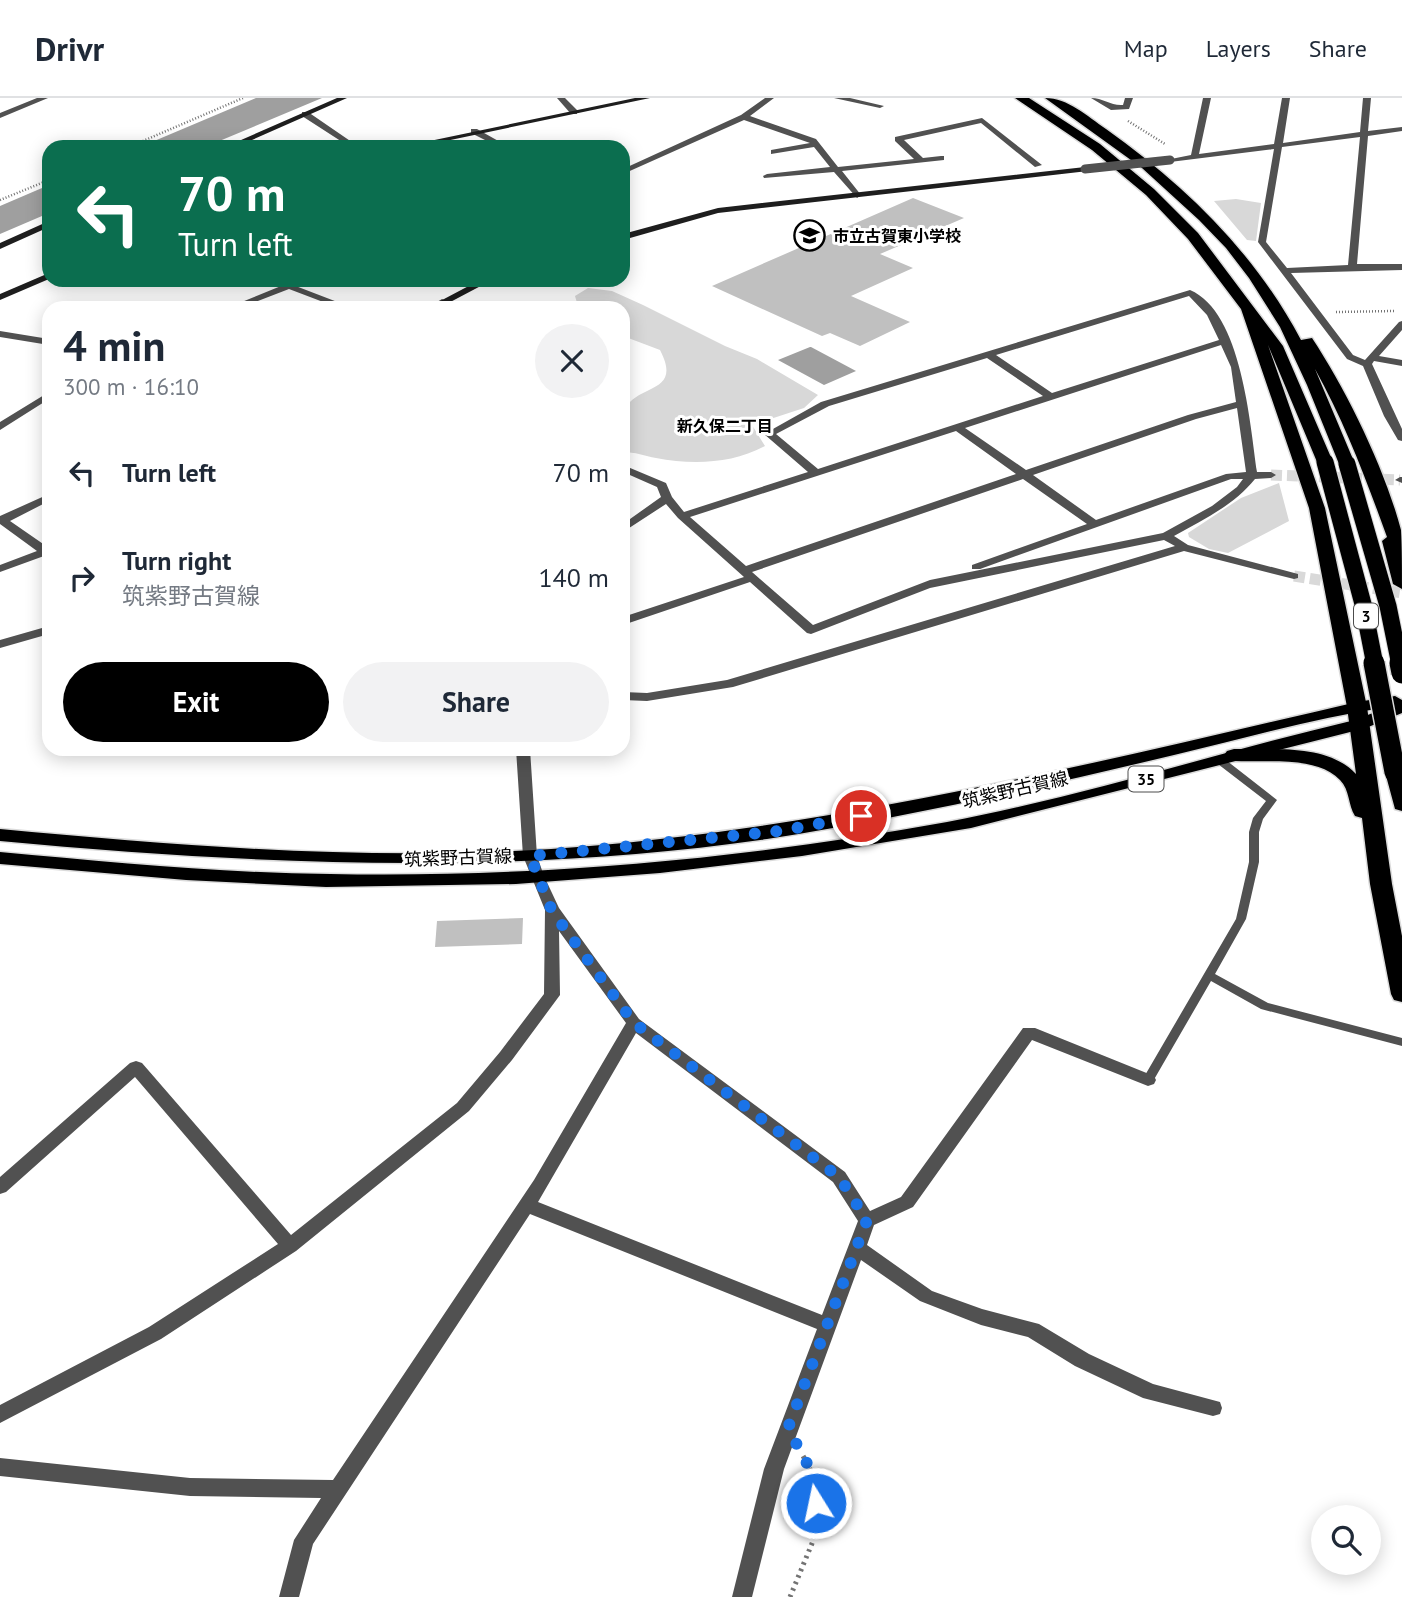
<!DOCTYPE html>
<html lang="en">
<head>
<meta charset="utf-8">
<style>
	:root { --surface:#fff; --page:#f2f2f3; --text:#1f2937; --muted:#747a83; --line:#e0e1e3; --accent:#000 }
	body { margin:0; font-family:"PT Sans","Noto Sans JP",sans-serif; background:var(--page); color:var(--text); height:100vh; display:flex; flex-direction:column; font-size:26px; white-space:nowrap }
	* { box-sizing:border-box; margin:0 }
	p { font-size:23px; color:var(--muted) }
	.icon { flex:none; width:38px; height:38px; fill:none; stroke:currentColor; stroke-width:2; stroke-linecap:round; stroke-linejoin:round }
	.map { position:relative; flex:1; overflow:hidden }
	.side { position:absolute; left:42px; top:203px; width:588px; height:455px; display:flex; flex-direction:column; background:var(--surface); border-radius:21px; box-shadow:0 4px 18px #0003 }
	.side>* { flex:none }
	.hud { position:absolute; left:42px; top:42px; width:588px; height:147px; border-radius:21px; box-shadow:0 4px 18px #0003; background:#0b6e4f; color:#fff; overflow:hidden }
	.tools { position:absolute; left:1311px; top:1407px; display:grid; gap:14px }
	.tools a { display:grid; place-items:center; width:70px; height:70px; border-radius:50%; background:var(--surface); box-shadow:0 4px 18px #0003; font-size:35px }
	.pin { position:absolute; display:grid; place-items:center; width:60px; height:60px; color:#fff; margin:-30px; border:4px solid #fff; border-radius:50%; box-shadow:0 2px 7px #0007 }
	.me { position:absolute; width:77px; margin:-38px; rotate:350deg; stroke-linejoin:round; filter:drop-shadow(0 0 5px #0008) }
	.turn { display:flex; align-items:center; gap:24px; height:147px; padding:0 21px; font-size:32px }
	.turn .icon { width:91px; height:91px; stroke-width:2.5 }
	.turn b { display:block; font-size:49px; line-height:60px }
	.round { display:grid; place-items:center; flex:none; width:74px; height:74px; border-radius:37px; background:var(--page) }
	.head { display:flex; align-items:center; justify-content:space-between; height:119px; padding:0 21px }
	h1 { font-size:42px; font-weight:700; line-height:52px }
	.action { display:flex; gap:14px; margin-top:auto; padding:14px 21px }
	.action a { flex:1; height:80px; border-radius:42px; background:var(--accent); color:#fff; font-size:28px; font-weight:700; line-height:80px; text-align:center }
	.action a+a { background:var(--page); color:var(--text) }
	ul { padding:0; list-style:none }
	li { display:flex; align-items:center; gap:21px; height:105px; padding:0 21px }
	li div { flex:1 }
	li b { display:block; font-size:26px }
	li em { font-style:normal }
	header { display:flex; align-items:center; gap:42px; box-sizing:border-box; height:98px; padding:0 35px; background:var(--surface); border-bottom:2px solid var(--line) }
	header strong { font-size:33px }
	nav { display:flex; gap:38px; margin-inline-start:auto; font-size:24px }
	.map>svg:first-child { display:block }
	.green { fill:#d8d8d8 }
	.water { fill:#9f9f9f }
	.building { fill:#c0c0c0 }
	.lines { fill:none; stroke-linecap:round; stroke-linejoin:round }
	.street-tunnel { stroke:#d9d9d9; stroke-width:11; stroke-dasharray:11 5; stroke-linecap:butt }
	.primary-casing { stroke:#dbdbdb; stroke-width:3 }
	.highway-casing { stroke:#dbdbdb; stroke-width:3 }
	.path-far1 { stroke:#737373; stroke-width:2.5; stroke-dasharray:1 2; stroke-linecap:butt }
	.path { stroke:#737373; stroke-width:5; stroke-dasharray:2.5 4.5; stroke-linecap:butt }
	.lane { fill:#515151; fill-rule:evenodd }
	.street { fill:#515151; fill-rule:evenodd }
	.secondary { fill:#1e1e1e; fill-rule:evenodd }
	.primary { fill:#000; fill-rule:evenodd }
	.highway { fill:#000; fill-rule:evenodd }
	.highway-bridge-far1-casing { stroke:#dbdbdb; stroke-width:19; stroke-linecap:butt }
	.highway-bridge-casing { stroke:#dbdbdb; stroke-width:24; stroke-linecap:butt }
	.street-bridge { stroke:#515151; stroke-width:9 }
	.highway-bridge-far1 { stroke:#000; stroke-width:17 }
	.highway-bridge { stroke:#000; stroke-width:21 }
	.route { stroke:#1a73e8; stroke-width:12; stroke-dasharray:0 21.6 }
	.labels { text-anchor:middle; stroke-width:6; stroke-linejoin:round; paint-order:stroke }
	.far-poi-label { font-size:16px; font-weight:bold; fill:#000; stroke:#fff; text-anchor:start }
	.far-neighbourhood-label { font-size:16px; font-weight:bold; fill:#000; stroke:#fff }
	.shield { fill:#fff; stroke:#4c4c4c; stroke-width:2 }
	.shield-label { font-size:16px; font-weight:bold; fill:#000 }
	.street-label { font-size:18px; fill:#000; stroke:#fff }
</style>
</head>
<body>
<header>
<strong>Drivr</strong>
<nav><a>Map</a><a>Layers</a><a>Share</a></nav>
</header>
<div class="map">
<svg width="1402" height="1499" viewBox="0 0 1402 1499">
	<rect width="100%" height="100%" fill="#fff"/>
	<path class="green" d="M1236 101 1261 105 1256 143 1247 142 1214 103Z
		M588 190 612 193 643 207 725 248 757 261 818 297 804 310 752 327 765 348C732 366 692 367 656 360 645 358 635 354 623 354 623 342 619 321 625 311 638 285 683 296 660 252L623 238V210L578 208 575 198Z
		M1279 385 1289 423 1228 455 1209 451 1189 439 1188 435 1241 400Z"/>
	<path class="water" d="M256 0H322L205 49H140Z
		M49 87V115L0 136V108Z
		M810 249H811L856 273 824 287 778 262Z"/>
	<path class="building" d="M913 100 964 120 880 156 913 170 851 198 910 224 860 248 830 235 822 238 712 188Z
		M523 820 522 846 435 849 437 823Z"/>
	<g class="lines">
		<path class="street-tunnel" d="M1271 377 1400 382
			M1294 478 1402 495"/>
		<defs>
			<path id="primary" d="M1395 598 1402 602V615L1366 630 971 730 802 758 660 775 516 786 326 789 186 782 0 766V754C110 764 220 775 330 776 536 780 744 761 947 724 1085 698 1219 654 1355 622L1388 609C1316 620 1245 640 1174 657 1040 689 904 720 767 741 512 778 256 767 0 743V731C182 748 367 763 551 751 825 732 1090 666 1357 604Z"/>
			<path id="highway" d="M1015 0H1029L1100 46 1154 91 1198 135 1283 248 1333 364 1325 369 1317 364 1268 247 1325 410 1367 609 1392 786 1402 838V904L1394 902 1391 896 1370 786 1362 720 1355 718C1348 707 1350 692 1340 682 1316 657 1266 665 1234 663L1227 661 1224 657 1227 653 1234 651C1272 652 1327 645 1356 676L1347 609 1309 410 1241 211 1188 141 1146 97 1092 52Z
				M1045 0C1068 0 1087 18 1106 31 1185 87 1255 155 1301 242L1312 240C1347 293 1385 371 1401 432 1402 449 1402 473 1402 491L1393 486 1382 443 1387 439C1366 381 1345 325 1315 271L1355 366 1353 369 1347 371 1339 366 1307 287 1280 229 1249 180 1226 150 1199 122 1142 70Z
				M1395 668 1402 669V713L1395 711 1385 674 1388 669Z"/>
		</defs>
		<use href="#primary" class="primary-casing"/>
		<use href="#highway" class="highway-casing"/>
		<path class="path-far1" d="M1128 23 1165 46
			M129 49 243 0
			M0 102 49 82
			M1336 214 1394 213"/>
		<path class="path" d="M790 1499 813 1443 818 1386 802 1356"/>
		<path class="lane" d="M1218 658 1222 659 1277 702 1263 721 1259 734V764L1246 821 1215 876 1268 905 1402 940V948L1261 911 1211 883 1152 985 1148 987 1144 985 1142 982 1144 979 1236 821 1249 764V734L1253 720 1266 703 1214 663 1213 661Z"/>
		<path class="street" d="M37 0H48L0 20V15Z
			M557 0H565L577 12V16H571Z
			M765 0H774L750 18 816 41 838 69 914 61 895 43V39L982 20 1042 67 1035 69 981 25 904 42 923 60 941 58H944V62L842 73 861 97 857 100 834 74 764 80 763 78 767 76 830 69 814 49 771 56V52L810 45 744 22 623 76V71L741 17Z
			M834 0H850L884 8 880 10Z
			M1091 0C1103 0 1111 8 1123 7L1125 0H1133L1129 11 1111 12Z
			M1203 0H1211L1199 56 1274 46 1282 0H1290L1283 45 1360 34 1363 0H1371L1368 33 1402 29V33L1368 38 1357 166H1402V172L1291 175 1353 257 1365 262 1399 224 1402 223V232L1379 258 1402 262V268L1374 263 1372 266 1402 331V343L1398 342 1384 318 1363 268 1347 261 1258 144 1274 51 1170 64 1166 62 1191 57ZM1360 39 1348 167 1287 170 1266 144 1282 49Z
			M302 14H308L359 49H350L302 18Z
			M471 31H477L509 49H499L471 35Z
			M267 182H280L353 210H339L289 191 240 210H227L281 188Z
			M1190 192C1242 214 1250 326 1257 374H1271L1276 377 1271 380 1255 381C1234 407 1203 422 1174 438L1188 447 1298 476V480L1294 481 1184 453 733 589 647 603 623 602V594L647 595 727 582 1175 448 1164 442 930 490 811 536 807 535 750 484 623 527V519L744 479 678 420 666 406 623 434V426L661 399 657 389 623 374V367L666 385 672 399 684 414 808 374 764 336 821 304ZM1189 198 1207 217 1219 242 1052 295 996 257ZM1221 247 1231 269 1236 304 1188 317 1026 372 965 330ZM987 260 1043 298 818 371 776 336 829 308ZM1237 310 1246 374 1226 376 1096 422 1033 377 1196 321ZM956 333 1016 376 746 468 690 419ZM1023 381 1087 426 972 467V471H980L1231 381H1243L1237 389 1212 408 1163 435 930 482 813 527 752 474Z
			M442 201 459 208 461 210C452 210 444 210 437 204Z
			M0 233 49 241V247L0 239Z
			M49 294V301L0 332V324Z
			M1400 379H1402V385L1395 382Z
			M49 396V403L10 423 49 450V459L44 458 0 474V467L37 453 0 426V418Z
			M49 528V536L0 550V542Z
			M516 651H530L537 758 544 778 559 810 639 921 845 1074 870 1113 901 1099 1023 930H1035L1154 978 1156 982 1154 986 1148 988 1032 942 913 1109 874 1127 867 1147 932 1193 982 1211 1039 1226 1089 1256 1153 1286 1220 1304 1222 1310 1220 1316 1213 1318 1143 1300 1075 1268 1028 1239 981 1227 920 1203 861 1162 784 1371 752 1499H732L764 1371 817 1231 530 1116 313 1446 299 1499H279L294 1442 321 1400 190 1398 0 1378V1360L190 1380 333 1382 534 1082 626 925 559 833 560 897 512 962 469 1013 296 1153 161 1241 0 1325V1307L149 1229 278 1146 135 979 6 1094 0 1096V1079L130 965 136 963 142 965 291 1137 457 1005 500 954 544 896 545 812 523 758ZM636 935 833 1084 858 1123 822 1217 538 1104Z"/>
		<path class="secondary" d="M337 0H347L236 49H225Z
			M635 0H650L417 49H401Z
			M1085 69H1088V73L718 115 623 142V136L718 110Z
			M49 123V129L0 151V145Z
			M49 175V181L0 202V196Z
			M480 182H492L439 210H427Z"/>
		<use href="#primary" class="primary"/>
		<use href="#highway" class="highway"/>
		<defs>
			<path id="highway-bridge-far1" d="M1325 364 1363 506 1375 567
				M1347 366 1388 508 1400 567"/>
			<path id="highway-bridge" d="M1374 565 1395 674
				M1400 565 1402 575"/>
		</defs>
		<use href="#highway-bridge-far1" class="highway-bridge-far1-casing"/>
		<use href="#highway-bridge" class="highway-bridge-casing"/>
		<path class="street-bridge" d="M1085 71 1170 62"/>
		<use href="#highway-bridge-far1" class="highway-bridge-far1"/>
		<use href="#highway-bridge" class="highway-bridge"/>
	</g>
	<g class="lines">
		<path class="route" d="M816 1405 818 1386 788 1330 867 1122 839 1079 634 925 552 813 530 758 780 733 861 718"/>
	</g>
	<defs>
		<symbol id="school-ring" viewBox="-11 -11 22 22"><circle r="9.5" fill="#fff" stroke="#000" stroke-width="1.5"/><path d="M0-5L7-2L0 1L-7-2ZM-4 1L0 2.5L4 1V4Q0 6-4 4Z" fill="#000"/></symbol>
	</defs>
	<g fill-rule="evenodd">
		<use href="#school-ring" x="792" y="120" width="35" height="35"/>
	</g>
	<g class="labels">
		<g class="far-poi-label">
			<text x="833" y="144">市立古賀東小学校</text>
		</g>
		<g class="far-neighbourhood-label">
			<text x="725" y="334">新久保二丁目</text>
		</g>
		<g class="shield">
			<rect x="1354" y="505.5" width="24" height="25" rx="5"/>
			<rect x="1128.5" y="668.5" width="35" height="25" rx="5"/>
		</g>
		<g class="shield-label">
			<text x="1366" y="524">3</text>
			<text x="1146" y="687">35</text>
		</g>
		<g class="street-label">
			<text transform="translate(1015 692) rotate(-13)" y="6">筑紫野古賀線</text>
			<text transform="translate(458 760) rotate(-2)" y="6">筑紫野古賀線</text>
		</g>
	</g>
</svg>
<div class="tools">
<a><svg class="icon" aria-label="search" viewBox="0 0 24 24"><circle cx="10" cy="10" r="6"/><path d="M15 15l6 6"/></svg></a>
</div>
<div class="pin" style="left:861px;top:718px;background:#d93025"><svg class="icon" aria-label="arrive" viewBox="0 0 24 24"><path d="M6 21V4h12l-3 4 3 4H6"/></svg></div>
<svg class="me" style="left:816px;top:1405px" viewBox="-20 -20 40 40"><circle r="17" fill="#1a73e8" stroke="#fff" stroke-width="3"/><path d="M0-11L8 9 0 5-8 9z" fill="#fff"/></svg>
<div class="hud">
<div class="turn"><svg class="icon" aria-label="left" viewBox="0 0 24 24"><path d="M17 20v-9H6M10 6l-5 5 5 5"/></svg><div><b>70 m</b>Turn left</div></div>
</div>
<section class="side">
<div class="head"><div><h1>4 min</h1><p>300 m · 16:10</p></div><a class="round"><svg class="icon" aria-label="close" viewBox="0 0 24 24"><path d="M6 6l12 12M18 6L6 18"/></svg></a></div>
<ul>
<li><svg class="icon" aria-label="left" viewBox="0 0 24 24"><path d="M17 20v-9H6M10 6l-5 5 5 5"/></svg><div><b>Turn left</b></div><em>70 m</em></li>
<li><svg class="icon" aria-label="right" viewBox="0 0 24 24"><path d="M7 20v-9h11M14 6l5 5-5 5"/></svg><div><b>Turn right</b><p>筑紫野古賀線</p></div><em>140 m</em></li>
</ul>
<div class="action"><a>Exit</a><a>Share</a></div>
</section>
</div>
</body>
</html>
